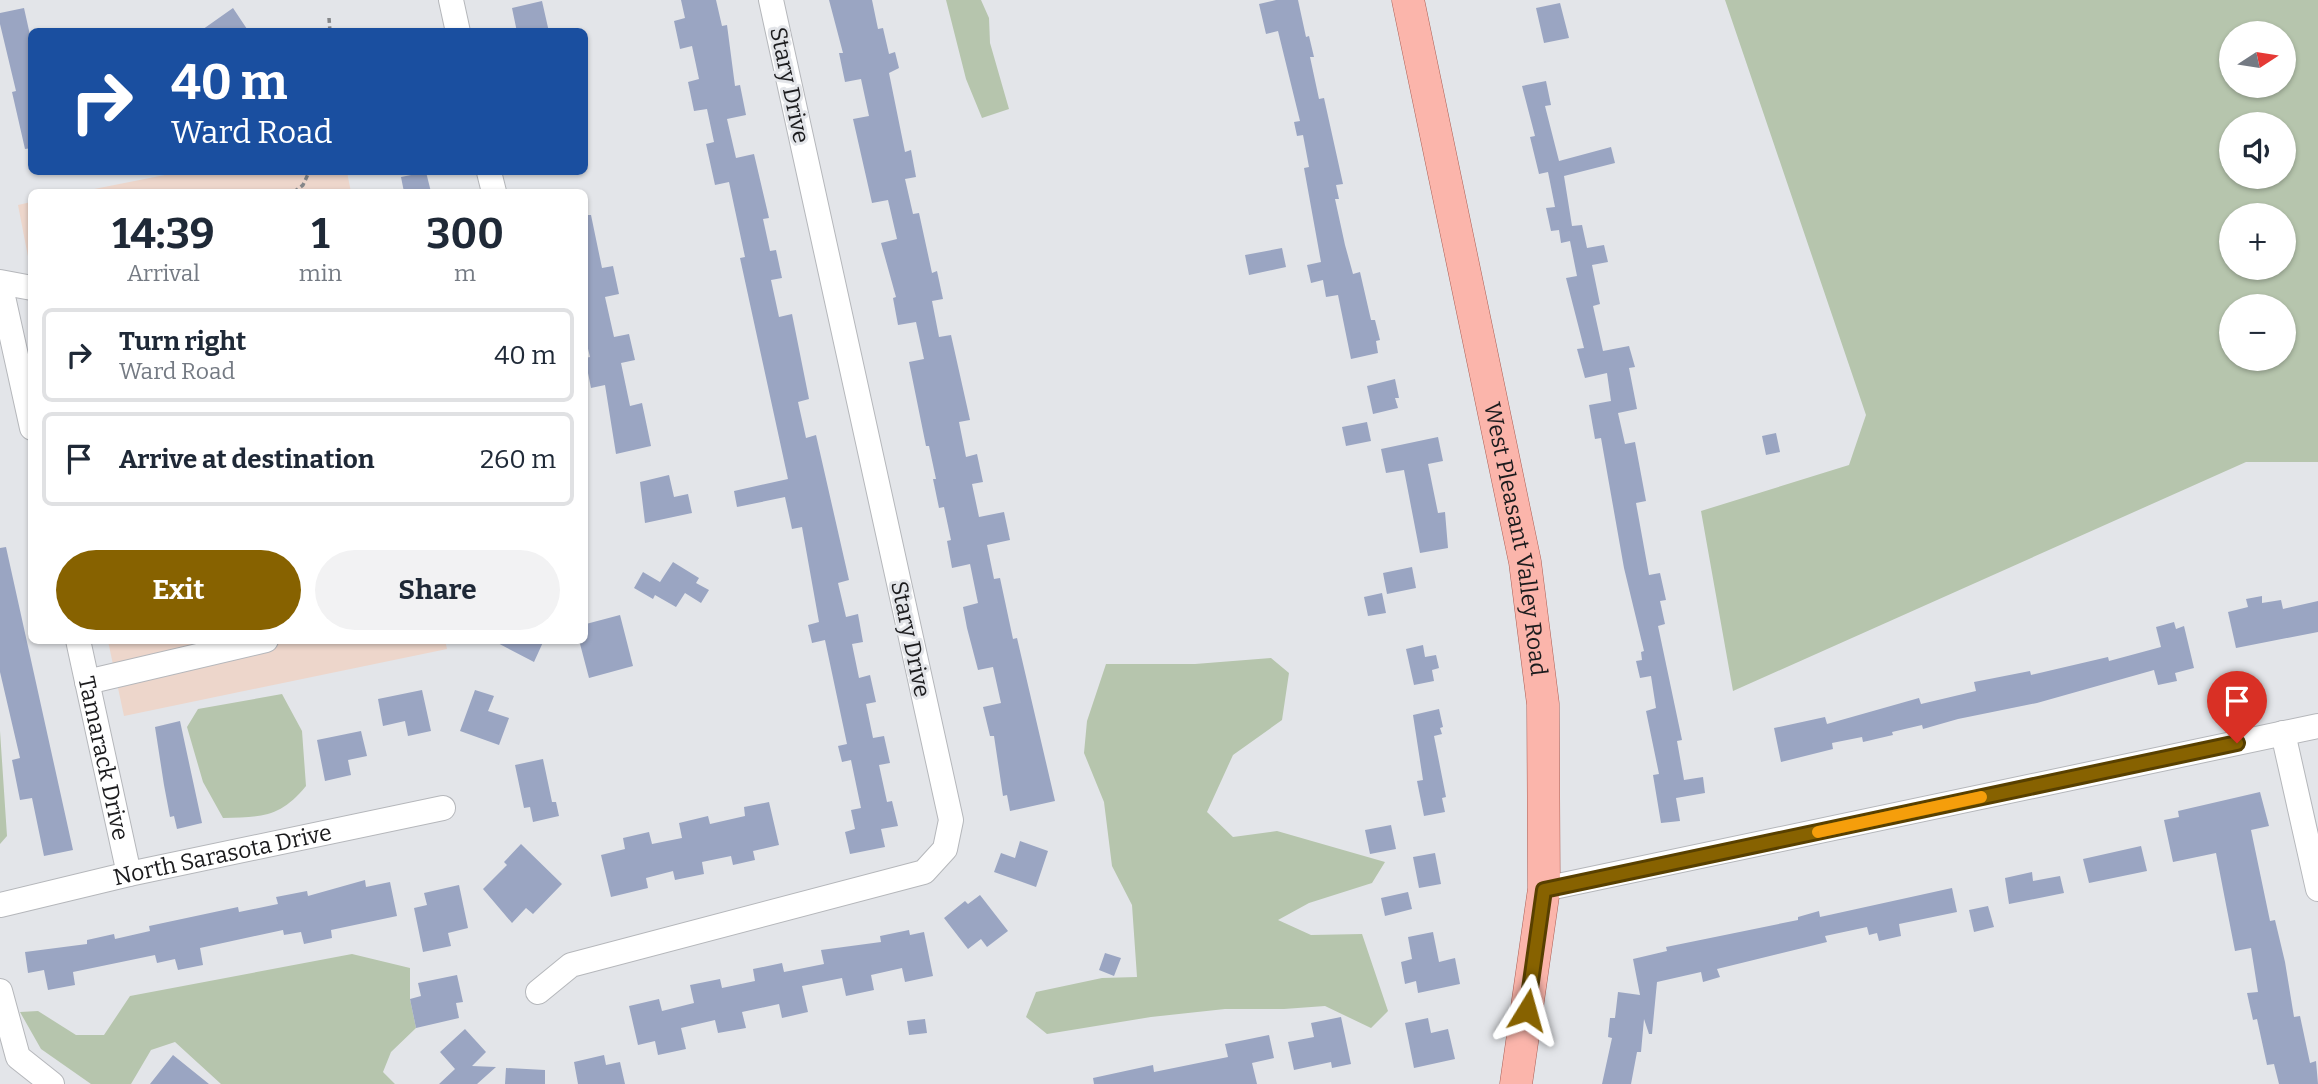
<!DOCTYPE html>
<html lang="en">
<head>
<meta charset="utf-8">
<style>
	:root { --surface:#fff; --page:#f2f2f3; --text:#1f2937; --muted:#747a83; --line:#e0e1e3; --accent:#876200 }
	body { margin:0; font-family:Bitter,serif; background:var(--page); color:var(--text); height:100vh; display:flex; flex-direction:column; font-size:26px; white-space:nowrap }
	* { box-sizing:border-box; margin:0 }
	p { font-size:23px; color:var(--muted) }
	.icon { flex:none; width:38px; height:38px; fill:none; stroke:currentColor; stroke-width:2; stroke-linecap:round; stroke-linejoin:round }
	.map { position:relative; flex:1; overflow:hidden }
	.details { position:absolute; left:28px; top:189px; width:560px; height:455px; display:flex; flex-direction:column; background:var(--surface); border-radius:10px; box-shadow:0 2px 5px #0004 }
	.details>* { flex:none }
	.guide { position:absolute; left:28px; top:28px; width:560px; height:147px; border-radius:10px; box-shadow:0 2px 5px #0004; background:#1a4fa0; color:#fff; overflow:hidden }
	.needle { width:46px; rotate:78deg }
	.controls { position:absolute; left:2219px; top:21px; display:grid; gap:14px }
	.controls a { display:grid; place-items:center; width:77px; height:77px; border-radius:50%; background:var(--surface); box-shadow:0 2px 5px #0004; font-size:35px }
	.pin { position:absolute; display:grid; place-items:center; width:60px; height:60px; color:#fff; margin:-72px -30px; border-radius:50% 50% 50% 0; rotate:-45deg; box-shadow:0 0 7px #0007 }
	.pin .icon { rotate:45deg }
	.me { position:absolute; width:77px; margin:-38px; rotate:8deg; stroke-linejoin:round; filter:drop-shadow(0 0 5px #0008) }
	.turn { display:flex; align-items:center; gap:24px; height:147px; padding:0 28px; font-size:32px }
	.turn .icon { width:91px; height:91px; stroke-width:2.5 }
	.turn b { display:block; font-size:49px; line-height:60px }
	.eta { display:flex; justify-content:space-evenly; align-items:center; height:119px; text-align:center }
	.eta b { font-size:42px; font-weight:700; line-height:49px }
	.action { display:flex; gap:14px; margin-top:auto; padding:14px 28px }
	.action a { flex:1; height:80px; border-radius:42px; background:var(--accent); color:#fff; font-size:28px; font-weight:700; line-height:80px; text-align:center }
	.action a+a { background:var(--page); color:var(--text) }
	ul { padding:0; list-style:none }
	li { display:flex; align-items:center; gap:21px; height:94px; margin:0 14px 10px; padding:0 14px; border:4px solid var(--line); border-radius:10px }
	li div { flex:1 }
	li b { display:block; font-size:26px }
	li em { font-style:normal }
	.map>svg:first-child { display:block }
	.education { fill:#edd6cb }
	.green { fill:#b6c5ad; fill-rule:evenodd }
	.building { fill:#9aa5c2 }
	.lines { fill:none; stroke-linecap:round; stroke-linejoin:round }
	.minor-casing { stroke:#b5b7bb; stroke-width:26 }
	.major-casing { stroke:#ab5f55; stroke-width:33 }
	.path { stroke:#848689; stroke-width:3.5; stroke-dasharray:5 3.5; stroke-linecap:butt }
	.minor { stroke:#fff; stroke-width:24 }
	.major { stroke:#fbb5ab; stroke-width:32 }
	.route-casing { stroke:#584000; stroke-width:18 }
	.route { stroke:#876200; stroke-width:12 }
	.slow { stroke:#f59e0b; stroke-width:12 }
	.labels { text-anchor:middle; stroke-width:6; stroke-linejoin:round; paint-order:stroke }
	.street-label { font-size:23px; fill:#1b1b1d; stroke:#e3e5e9 }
</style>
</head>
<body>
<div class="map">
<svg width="2318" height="1084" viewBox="0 0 2318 1084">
	<rect width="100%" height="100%" fill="#e3e5e9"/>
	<path class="education" d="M180 172H347L351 192H79Z
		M31 202H32L31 272 18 205Z
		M445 640 447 649 124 716 108 641Z"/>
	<path class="green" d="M946 0H981L989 18 990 43 1009 109 982 118 966 79Z
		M1725 0H2318V462H2246L1733 691 1701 511 1849 465 1866 415ZM2284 33V86H2231V33ZM2284 124V177H2231V124ZM2231 215H2284V268H2231ZM2284 306V359H2231V306Z
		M1271 658 1289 673 1282 720 1233 755 1207 812 1233 837 1277 831 1385 862 1372 883 1309 903 1278 920 1311 935 1362 934 1388 1011 1371 1028 1325 1006 1284 1009H1225L1151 1017 1047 1034 1026 1017 1036 992 1102 978 1137 977 1132 905 1112 866 1104 802 1084 753 1087 721 1106 664H1195Z
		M282 694 302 731 306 786C280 818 261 817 223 818L203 782 187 727 198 709Z
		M0 731 7 836 0 844Z
		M352 954 410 968V999L416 1028 391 1052 383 1072 395 1084H221L175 1042 151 1050 131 1084H91L41 1049 20 1012 38 1011 76 1035H104L130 996Z"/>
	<path class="building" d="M681 0H716L722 26 727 25 735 86 740 85 746 115 727 119 736 158 754 154 769 218 763 219 770 251 776 250 782 278 771 280 779 317 792 314 809 399 798 402 806 438 816 435 849 580 838 583 846 617 858 614 863 642 852 644 859 678 870 675 876 702 866 704 873 738 884 736 890 763 879 765 887 802 892 801 898 826 881 829 885 847 850 854 845 832 855 829 851 810 861 808 851 760 842 762 838 746 847 744 825 640 812 643 808 625 819 622 802 527 792 529 785 497 737 507 734 491 788 479 740 258 745 257 729 182 715 185 706 144 714 142 707 109 694 111 688 82 699 79 692 46 680 49 674 21 685 18Z
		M829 0H872L878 29 883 28 889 54 895 52 899 68 889 73 905 152 911 150 916 177 905 179 913 214 919 213 932 273 937 271 943 299 932 301 939 337 951 335 970 420 959 422 966 457 977 454 983 482 972 484 979 517 1004 512 1010 540 987 545 994 579 1000 578 1013 639 1017 638 1055 801 1010 811 1007 795 1003 796 994 736H990L983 707 1001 703 993 667 978 670 967 628 963 607 978 603 970 564 952 568 947 541 951 540 944 507 939 508 933 479H936L929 446H926L909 362 924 359 916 322 898 325 893 298 896 297 881 243 897 239 888 200 872 203 853 119 869 116 861 79 845 82 839 53H843Z
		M1276 0H1298L1306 37 1309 36 1314 57H1310L1319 99 1324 98 1343 184 1336 185 1339 199H1335L1345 245 1353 274 1360 272 1371 320H1375L1380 340 1376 341 1378 353 1351 359 1338 295 1326 297 1323 280 1311 283 1307 265 1321 262 1304 168 1309 167 1303 135 1297 136 1294 122 1300 121 1278 31 1266 34 1259 4Z
		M542 1 549 32H517L512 8Z
		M1560 3 1569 38 1544 43 1536 8Z
		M24 8 32 44V148L25 149 12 92 16 91 0 24V13Z
		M233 8 249 32H199Z
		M1546 81 1551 105 1545 106 1559 161 1611 147 1615 163 1564 176 1572 226 1582 225 1587 248 1604 245 1608 262 1592 265 1600 304 1593 306 1603 351 1629 346 1635 367 1629 368 1637 409 1618 413 1625 444 1635 442 1646 501 1636 503 1649 575 1660 573 1666 600 1660 601 1665 624 1658 626 1682 740 1677 741 1684 780 1703 777 1705 793 1676 798 1680 821 1661 823 1653 775 1659 774 1646 711 1656 708 1651 676 1640 678 1636 661 1642 660 1641 652 1644 651 1624 568 1601 438 1595 439 1589 405 1611 401 1607 373 1585 378 1577 349 1584 348 1566 278 1577 276 1570 241 1561 243 1559 230 1551 231 1546 208 1555 207 1548 172 1539 174 1530 137 1535 136 1522 86Z
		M426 172 431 192H404L401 177Z
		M584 215H591L602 268 613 266 619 294 605 297 614 337 629 334 635 360 621 363 630 406 642 403 651 446 616 454 605 385 591 388 585 358 590 357 584 332Z
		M1282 248 1286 267 1249 275 1245 255Z
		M1395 379 1399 398H1395L1398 408 1373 414 1367 386Z
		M1367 422 1371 441 1346 446 1342 427Z
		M1776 433 1780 452 1766 455 1762 436Z
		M1438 437 1443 461 1428 464 1438 513 1445 512 1448 548 1420 553 1404 470 1386 473 1381 449Z
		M669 475 674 497 688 494 692 513 645 523 640 482Z
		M6 547 73 850 44 856 32 798 20 800 12 760 20 758 0 672V548Z
		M673 562 699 578 696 583 709 590 701 603 685 593 676 607 655 595 653 599 634 588 643 572 660 582Z
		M1412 567 1416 588 1387 594 1383 573Z
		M1382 593 1386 613 1368 616 1364 597Z
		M2262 596V603L2281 600 2283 609 2318 601V632L2236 648 2228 612 2248 607 2246 599Z
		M620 615 633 666 589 678 579 640H584L586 624Z
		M2174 622 2176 629 2184 626 2194 668 2175 673 2177 681 2158 685 2154 670 2037 703 1958 719 1923 729 1922 725 1892 732 1893 735 1863 742 1862 737 1832 743 1833 749 1781 762 1774 728 1825 717 1827 724 1919 698 1921 704 1976 691 1974 682 2030 671 2031 675 2108 657 2109 661 2161 647 2156 627Z
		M492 640H544L534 662Z
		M1423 645 1425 657 1436 655 1439 668 1432 670 1434 681 1414 685 1406 649Z
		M422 690 431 731 408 736 405 721 383 726 378 699Z
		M475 690 494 696 488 711 509 718 499 745 460 731Z
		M1439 709 1443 727 1440 728 1442 734 1434 736 1446 797 1442 798 1445 812 1424 816 1417 781 1423 780 1413 715Z
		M180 721 202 823 177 829 174 816 170 817 164 785 155 727Z
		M361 731 367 756 348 760 351 775 325 781 317 740Z
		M543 759 552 802H556L559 816 533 822 530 807 524 808 515 765Z
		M2260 792 2269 826 2251 830 2270 921 2275 920 2285 962 2294 1017 2300 1016 2310 1063 2316 1061 2318 1084H2279L2274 1064 2267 1065 2257 1019 2253 1020 2247 993 2258 992 2251 948 2235 951 2216 853 2173 862 2164 820 2179 817 2178 811Z
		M769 802 779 845 753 851 755 860 733 865 731 856 702 862 704 874 675 880 673 871 646 878 648 888 611 897 601 855 625 849 623 838 649 832 652 844 682 838 679 823 708 816 710 824 745 816 744 807Z
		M1391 825 1396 849 1370 854 1365 830Z
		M1020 841 1048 851 1036 887 994 872 1001 853 1015 858Z
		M521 844 562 884 533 914 526 908 512 923 483 889 507 865 504 862Z
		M2141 846 2147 871 2089 883 2083 859Z
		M1435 853 1441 884 1419 888 1413 857Z
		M2032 872 2033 881 2060 876 2064 893 2009 904 2005 878Z
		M365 880 366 887 390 882 397 916 331 930 332 938 304 944 301 932 284 935 283 930 200 948 203 965 178 970 175 959 157 963 155 955 73 972 75 985 48 990 44 970 28 973 25 952 87 944V940L114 934 115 939 150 931 149 926 238 907 239 912 278 904 276 897 307 891 308 896Z
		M459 885 468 928 448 933 451 946 423 952 414 908 427 905 424 893Z
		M1952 888 1957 912 1899 924 1901 936 1879 941 1877 933 1869 935 1867 927 1825 936 1827 942 1717 969 1720 977 1703 982 1701 972 1657 982 1652 1034H1649L1644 1019 1641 1052H1637L1631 1084H1602L1612 1038 1608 1037 1610 1018H1615L1618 992 1640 995 1633 959 1667 951 1666 947 1798 920V917L1819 911 1820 917Z
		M1408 892 1412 909 1385 916 1381 898Z
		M980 895 1008 931 987 947 981 939 968 949 944 918 965 901 968 904Z
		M1988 906 1994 927 1974 932 1969 910Z
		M909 930 910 935 924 932 933 976 905 982 902 968 871 975 874 990 846 996 842 978 802 986 808 1012 782 1018 779 1004 742 1012 746 1028 718 1033 715 1020 681 1028 686 1049 658 1055 655 1041 638 1045 629 1006 659 999 662 1011 694 1003 690 985 720 979 722 988 755 981 753 969 782 963 784 972 824 964 821 950 881 942 880 936Z
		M1433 932 1439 962 1455 958 1460 984 1418 993 1416 981 1405 984 1401 962 1412 959 1408 937Z
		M1105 953 1121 958 1114 976 1099 970Z
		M457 975 463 1002 456 1003 459 1018 416 1028 410 999 421 996 418 983Z
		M1341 1017 1351 1064 1332 1068 1331 1062 1294 1070 1288 1042 1314 1037 1311 1023Z
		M1428 1018 1431 1033 1448 1029 1455 1059 1414 1068 1405 1023Z
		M925 1019 927 1033 909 1035 907 1021Z
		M465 1029 486 1052 472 1066 496 1067 477 1084H439L455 1069 440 1052Z
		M1269 1035 1274 1058 1252 1063 1257 1084H1094L1093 1078 1153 1065 1154 1072 1228 1057 1225 1044Z
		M173 1055 209 1084H150Z
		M604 1055 606 1065 620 1062 625 1084H578L574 1062Z
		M506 1068 545 1070V1084H505Z"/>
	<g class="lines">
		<defs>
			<g id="minor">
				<path d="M451 0 458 32"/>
				<path d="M489 172 494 192"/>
				<path d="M0 282 32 288"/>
				<path d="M0 283 32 428"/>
				<path id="s1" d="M78 640 129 874"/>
				<path d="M87 682 266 640"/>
				<path d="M2283 733 2318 889"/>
				<path d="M1544 889 2318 726"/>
				<path id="s2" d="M0 905 129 874 443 808"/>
				<path d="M0 991 18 1057 52 1084"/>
				<path d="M538 992 571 965 924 872 945 849 951 820 771 0"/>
			</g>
			<g id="major">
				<path id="s3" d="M1408 0 1525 562 1543 704 1544 889 1516 1084"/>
			</g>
		</defs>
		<use href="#minor" class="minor-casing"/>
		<use href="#major" class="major-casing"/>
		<path class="path" d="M329 18 330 32
			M294 192 303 185 309 172"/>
		<use href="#minor" class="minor"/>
		<use href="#major" class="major"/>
	</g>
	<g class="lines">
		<defs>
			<path id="route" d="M1527 1010 1544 890 2237 743"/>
		</defs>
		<use href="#route" class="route-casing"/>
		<use href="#route" class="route"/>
		<path class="slow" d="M1818 832 1981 797"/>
	</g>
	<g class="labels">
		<g class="street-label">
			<text transform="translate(790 85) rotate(78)" y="8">Stary Drive</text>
			<text dy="8" stroke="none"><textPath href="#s3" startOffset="550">West Pleasant Valley Road</textPath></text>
			<text transform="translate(911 639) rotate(78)" y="8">Stary Drive</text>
			<text dy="8" stroke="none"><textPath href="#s1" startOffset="121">Tamarack Drive</textPath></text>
			<text dy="8" stroke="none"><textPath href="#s2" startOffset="228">North Sarasota Drive</textPath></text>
		</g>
	</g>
</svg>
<div class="controls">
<a><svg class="needle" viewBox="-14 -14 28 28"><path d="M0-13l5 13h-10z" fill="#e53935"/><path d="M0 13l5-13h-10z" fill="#747a83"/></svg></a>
<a><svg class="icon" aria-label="sound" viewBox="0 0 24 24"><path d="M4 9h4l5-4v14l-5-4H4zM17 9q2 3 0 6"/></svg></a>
<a>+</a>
<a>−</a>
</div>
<div class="pin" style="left:2237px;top:743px;background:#d93025"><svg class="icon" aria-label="arrive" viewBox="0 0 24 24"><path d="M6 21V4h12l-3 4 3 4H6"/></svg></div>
<svg class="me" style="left:1527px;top:1010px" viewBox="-20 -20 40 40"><path d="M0-17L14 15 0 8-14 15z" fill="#876200" stroke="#fff" stroke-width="4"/></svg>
<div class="guide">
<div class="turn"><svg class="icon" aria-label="right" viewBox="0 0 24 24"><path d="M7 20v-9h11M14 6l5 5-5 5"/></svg><div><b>40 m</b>Ward Road</div></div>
</div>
<section class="details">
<div class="eta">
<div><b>14:39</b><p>Arrival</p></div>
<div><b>1</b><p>min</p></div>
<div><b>300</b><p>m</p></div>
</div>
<ul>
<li><svg class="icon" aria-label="right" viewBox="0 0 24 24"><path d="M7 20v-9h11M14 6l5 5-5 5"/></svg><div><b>Turn right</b><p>Ward Road</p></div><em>40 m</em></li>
<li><svg class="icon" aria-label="arrive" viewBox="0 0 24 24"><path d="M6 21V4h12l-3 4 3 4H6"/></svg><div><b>Arrive at destination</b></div><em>260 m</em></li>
</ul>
<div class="action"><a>Exit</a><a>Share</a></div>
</section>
</div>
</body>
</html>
